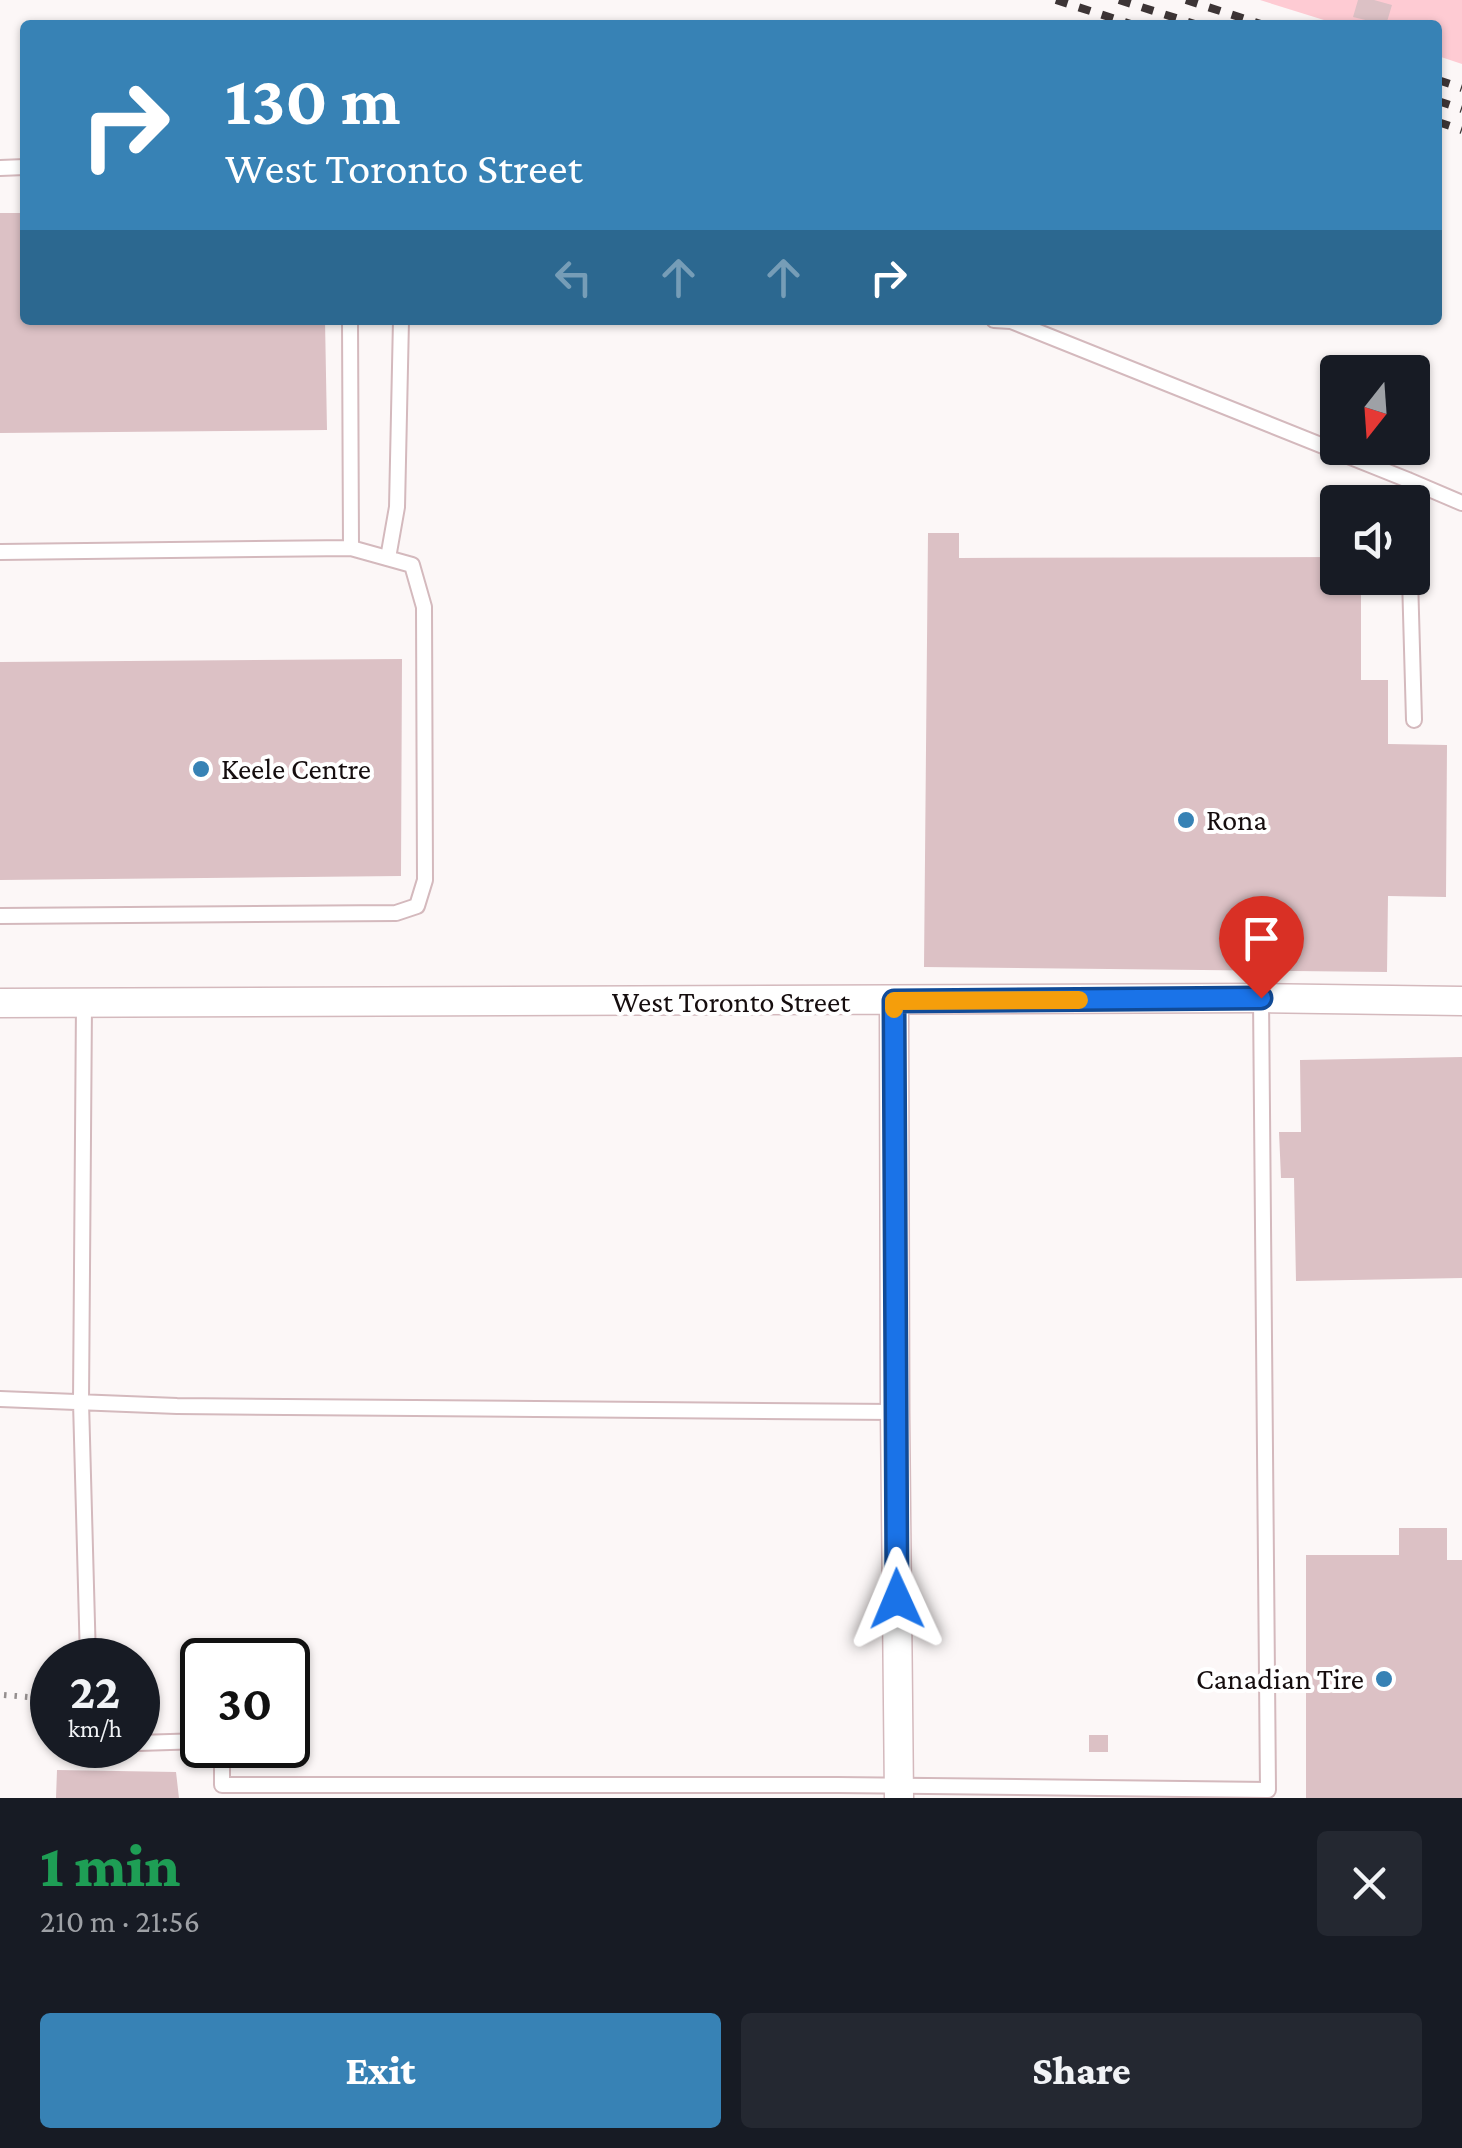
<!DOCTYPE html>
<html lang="en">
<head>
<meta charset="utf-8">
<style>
	:root { --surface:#171b24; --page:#242831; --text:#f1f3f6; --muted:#9ea1a6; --accent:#3782b5 }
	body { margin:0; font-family:"Crimson Pro",serif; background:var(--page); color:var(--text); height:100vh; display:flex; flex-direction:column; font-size:38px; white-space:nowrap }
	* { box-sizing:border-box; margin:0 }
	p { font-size:32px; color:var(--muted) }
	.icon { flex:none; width:55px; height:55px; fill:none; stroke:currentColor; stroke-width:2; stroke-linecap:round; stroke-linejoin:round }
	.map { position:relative; height:1798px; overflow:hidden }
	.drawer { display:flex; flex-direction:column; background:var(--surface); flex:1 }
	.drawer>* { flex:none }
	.banner { position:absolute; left:20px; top:20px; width:1422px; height:305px; border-radius:10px; box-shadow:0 2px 8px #0004; background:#3782b5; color:#fff; overflow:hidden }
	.needle { width:65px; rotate:197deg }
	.controls { position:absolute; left:1320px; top:355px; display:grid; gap:20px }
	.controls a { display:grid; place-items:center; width:110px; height:110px; border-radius:10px; background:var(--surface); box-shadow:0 2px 8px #0004; font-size:50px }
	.speed { position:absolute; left:30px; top:1638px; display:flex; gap:20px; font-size:50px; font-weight:700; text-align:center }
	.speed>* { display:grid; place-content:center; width:130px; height:130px; border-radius:50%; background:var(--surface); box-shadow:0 2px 8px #0004; line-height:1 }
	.speed small { font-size:25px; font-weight:400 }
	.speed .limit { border:5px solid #111; border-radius:15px; background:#fff; color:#111 }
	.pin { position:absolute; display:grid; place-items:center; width:85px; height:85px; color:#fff; margin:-102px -42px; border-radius:50% 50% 50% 0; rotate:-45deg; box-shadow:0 0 10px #0007 }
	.pin .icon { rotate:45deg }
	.me { position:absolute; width:110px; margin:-55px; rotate:359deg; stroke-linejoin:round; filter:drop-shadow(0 0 8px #0008) }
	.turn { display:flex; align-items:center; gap:35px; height:210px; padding:0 40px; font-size:45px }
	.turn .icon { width:130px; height:130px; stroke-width:2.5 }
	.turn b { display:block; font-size:70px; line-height:85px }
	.lanes { display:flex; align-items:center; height:95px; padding:0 40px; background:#0003; justify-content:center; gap:50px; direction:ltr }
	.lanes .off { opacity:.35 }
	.round { display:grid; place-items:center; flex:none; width:105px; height:105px; border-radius:10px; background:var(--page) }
	.summary { display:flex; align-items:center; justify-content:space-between; height:170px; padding:0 40px }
	h1 { font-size:60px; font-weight:800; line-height:75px; color:#1e9e55 }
	.cta { display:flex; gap:20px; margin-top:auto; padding:20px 40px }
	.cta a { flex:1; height:115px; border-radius:10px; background:var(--accent); color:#fff; font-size:40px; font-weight:800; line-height:115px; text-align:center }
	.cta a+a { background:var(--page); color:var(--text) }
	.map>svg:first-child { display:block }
	.green { fill:#fecbd3 }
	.building { fill:#dcc1c5 }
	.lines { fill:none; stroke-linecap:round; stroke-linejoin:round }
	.lane-casing { stroke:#d4b9bd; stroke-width:18 }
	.street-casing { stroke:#d4b9bd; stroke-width:31 }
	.path { stroke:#958f8f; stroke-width:6; stroke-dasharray:2.5 8; stroke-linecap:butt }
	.lane { stroke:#fff; stroke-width:14 }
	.street { stroke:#fff; stroke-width:28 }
	.rail { stroke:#3d3536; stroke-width:8; stroke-dasharray:12 12; stroke-linecap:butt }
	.route-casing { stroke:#114b97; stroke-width:25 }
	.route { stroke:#1a73e8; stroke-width:18 }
	.slow { stroke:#f59e0b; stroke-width:18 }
	.poi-dot { fill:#3782b5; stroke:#fff; stroke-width:4 }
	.labels { text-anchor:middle; stroke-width:8; stroke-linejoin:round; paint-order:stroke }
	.poi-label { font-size:30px; fill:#150d0e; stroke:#fff; text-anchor:start }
	.street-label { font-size:30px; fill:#150d0e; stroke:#fff }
</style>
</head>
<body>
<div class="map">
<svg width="1462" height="1798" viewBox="0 0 1462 1798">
	<rect width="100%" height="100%" fill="#fcf7f7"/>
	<path class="green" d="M1260 0H1462V64L1438 56V25H1340Z"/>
	<path class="building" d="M1358 0H1374L1392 5 1386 25 1353 17Z
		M0 213H25V320H325L327 430 0 433Z
		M928 533H959V558L1338 557V578H1361V680H1388V744L1447 745 1446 897 1388 896 1387 972 924 967Z
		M402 659 401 876 0 880V662Z
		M1462 1057V1278L1296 1281 1294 1178H1281L1279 1132H1301L1300 1060Z
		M1399 1528H1447V1560H1462V1798H1306V1555H1399Z
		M1089 1735H1108V1752H1089Z
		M57 1770 176 1772 179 1798H56Z"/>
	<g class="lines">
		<defs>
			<path id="lane" d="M0 168 25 167
				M350 320 351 548
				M994 320 1011 321 1408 480 1462 503
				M1408 480 1409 502
				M0 552 351 548 412 565 424 607 425 880 417 906 396 913 0 916
				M388 558 397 507 401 320
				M1410 578 1414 720
				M84 1004 81 1402 88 1660
				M0 1399 177 1406 895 1412
				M138 1743 202 1741
				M222 1745V1785H838L1268 1790 1261 998"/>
			<path id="street" d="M894 1001 895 1412 899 1798
				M0 1003 1261 998 1462 1001"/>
		</defs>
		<use href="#lane" class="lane-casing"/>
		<use href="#street" class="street-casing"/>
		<path class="path" d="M4 1695 52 1699"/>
		<use href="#lane" class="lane"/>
		<use href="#street" class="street"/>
		<path class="rail" d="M1056 0 1134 25
			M1119 0 1198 25
			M1186 0 1264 25
			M1438 80 1462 88
			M1438 101 1462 109
			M1438 122 1462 130"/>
	</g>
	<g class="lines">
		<defs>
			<path id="route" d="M897 1599 894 1001 1261 998"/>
		</defs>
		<use href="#route" class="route-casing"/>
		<use href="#route" class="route"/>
		<path class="slow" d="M894 1009V1001L1079 1000"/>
	</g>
	<g class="poi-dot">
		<circle cx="201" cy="769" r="10"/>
		<circle cx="1186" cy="820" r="10"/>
		<circle cx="1384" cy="1679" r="10"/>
	</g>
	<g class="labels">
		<g class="poi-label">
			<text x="221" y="779">Keele Centre</text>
			<text x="1206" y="830">Rona</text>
			<text x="1364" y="1689" text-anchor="end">Canadian Tire</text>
		</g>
		<g class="street-label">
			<text x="731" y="1012">West Toronto Street</text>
		</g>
	</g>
</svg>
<div class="controls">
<a><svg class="needle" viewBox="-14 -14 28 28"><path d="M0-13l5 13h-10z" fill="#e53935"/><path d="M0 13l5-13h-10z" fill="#9ea1a6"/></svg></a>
<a><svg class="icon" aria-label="sound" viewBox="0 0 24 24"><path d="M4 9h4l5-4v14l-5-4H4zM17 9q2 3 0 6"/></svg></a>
</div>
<div class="speed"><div>22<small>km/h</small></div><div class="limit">30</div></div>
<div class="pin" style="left:1261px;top:998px;background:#d93025"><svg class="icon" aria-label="arrive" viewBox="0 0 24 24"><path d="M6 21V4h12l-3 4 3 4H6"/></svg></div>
<svg class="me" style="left:897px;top:1599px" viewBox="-20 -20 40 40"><path d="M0-17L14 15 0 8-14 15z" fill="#1a73e8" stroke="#fff" stroke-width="4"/></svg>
<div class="banner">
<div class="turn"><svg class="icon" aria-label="right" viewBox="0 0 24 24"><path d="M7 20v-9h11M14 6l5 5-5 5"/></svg><div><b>130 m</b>West Toronto Street</div></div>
<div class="lanes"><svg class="icon off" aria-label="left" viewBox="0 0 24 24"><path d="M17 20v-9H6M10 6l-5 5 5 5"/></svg><svg class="icon off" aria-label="ahead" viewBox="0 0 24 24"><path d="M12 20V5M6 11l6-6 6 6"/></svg><svg class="icon off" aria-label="ahead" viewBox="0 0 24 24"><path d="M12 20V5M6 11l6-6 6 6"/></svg><svg class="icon" aria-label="right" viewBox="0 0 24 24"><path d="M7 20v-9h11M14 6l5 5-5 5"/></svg></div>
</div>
</div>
<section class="drawer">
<div class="summary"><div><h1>1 min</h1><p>210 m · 21:56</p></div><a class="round"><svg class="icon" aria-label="close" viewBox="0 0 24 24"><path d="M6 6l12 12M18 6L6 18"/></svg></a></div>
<div class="cta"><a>Exit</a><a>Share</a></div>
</section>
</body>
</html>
